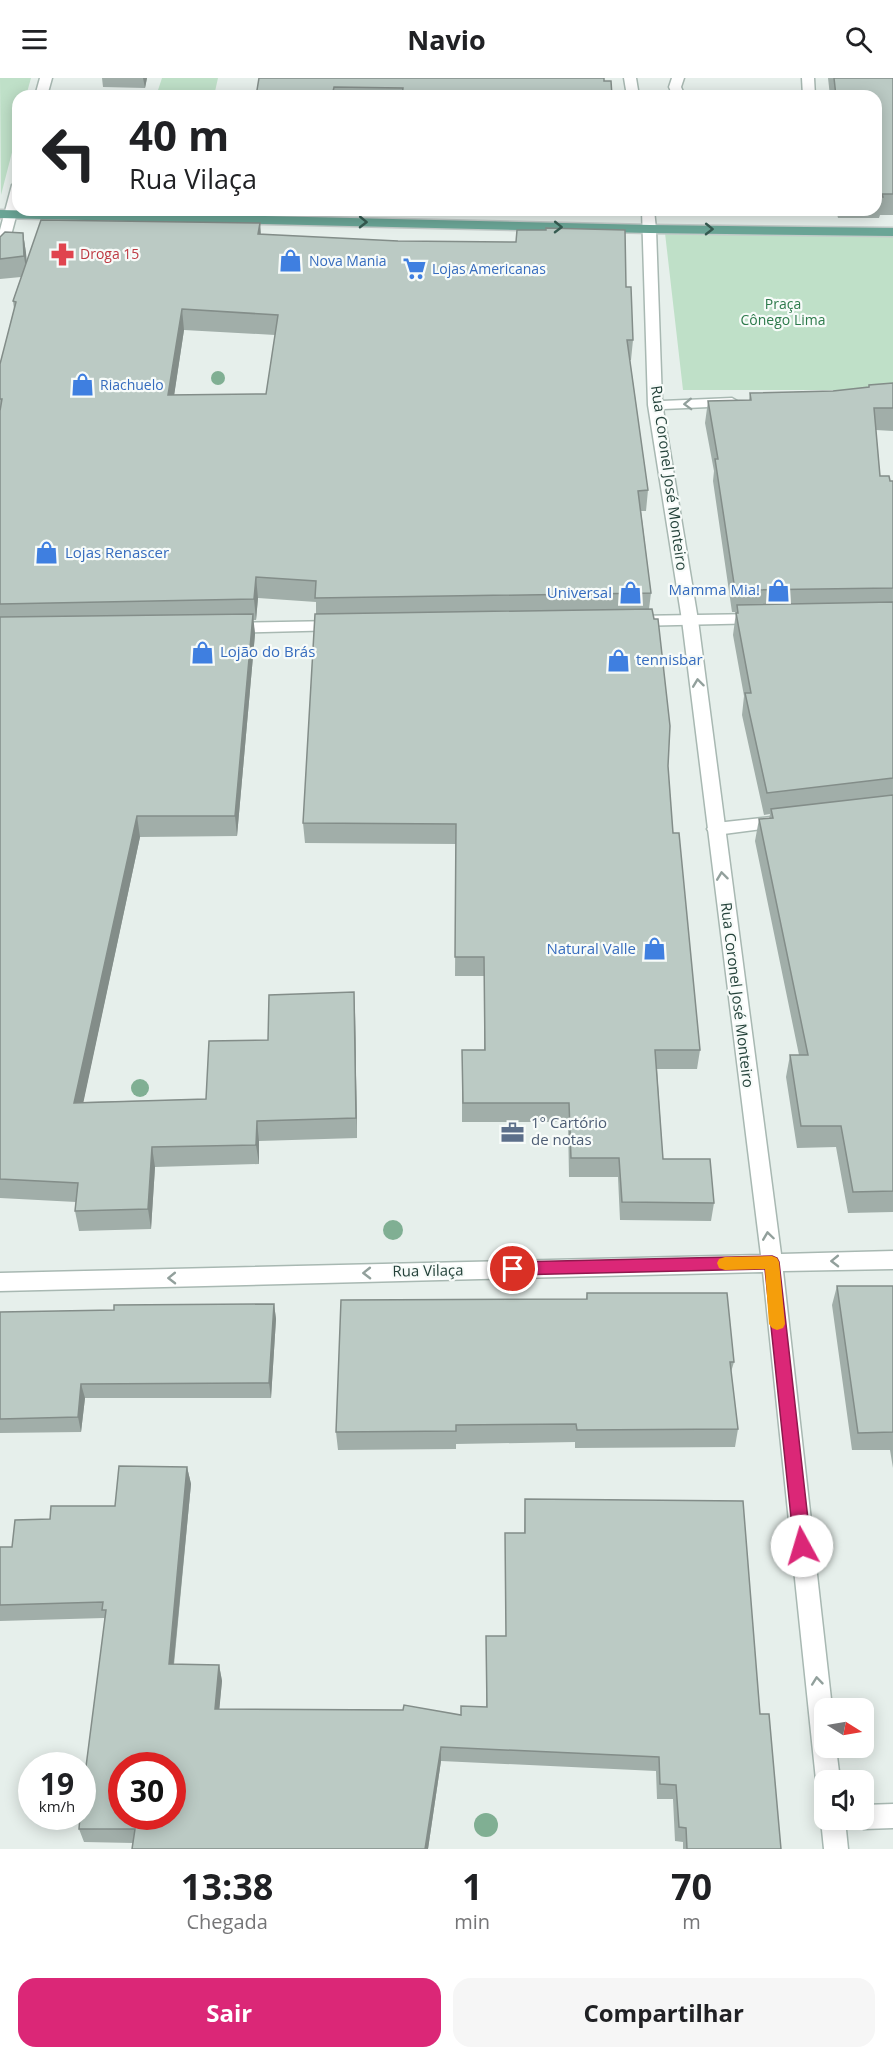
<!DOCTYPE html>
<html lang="pt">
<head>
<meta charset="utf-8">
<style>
	:root { --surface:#fff; --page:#f6f6f6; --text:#202124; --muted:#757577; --accent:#db2777 }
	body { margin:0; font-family:"Open Sans",sans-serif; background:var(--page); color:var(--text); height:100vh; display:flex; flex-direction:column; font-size:22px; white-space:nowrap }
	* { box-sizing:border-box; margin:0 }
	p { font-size:20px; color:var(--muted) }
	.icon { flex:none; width:33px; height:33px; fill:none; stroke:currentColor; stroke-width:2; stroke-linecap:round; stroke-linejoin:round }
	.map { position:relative; height:1771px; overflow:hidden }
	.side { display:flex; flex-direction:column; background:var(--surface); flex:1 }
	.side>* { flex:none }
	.top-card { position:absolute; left:12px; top:12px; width:870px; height:126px; border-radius:18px; box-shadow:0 3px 15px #0003; background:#fff; color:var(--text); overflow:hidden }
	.needle { width:39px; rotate:101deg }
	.tools { position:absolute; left:814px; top:1620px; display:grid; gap:12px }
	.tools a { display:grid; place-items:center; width:60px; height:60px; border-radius:12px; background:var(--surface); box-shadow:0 3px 15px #0003; font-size:30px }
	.speed { position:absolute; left:18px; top:1674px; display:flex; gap:12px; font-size:30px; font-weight:700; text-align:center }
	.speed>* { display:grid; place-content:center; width:78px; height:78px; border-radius:50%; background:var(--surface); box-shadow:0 3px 15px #0003; line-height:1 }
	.speed small { font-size:15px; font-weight:400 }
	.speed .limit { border:9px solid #d22; background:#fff; color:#111 }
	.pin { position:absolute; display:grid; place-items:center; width:51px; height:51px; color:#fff; margin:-26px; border:3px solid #fff; border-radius:50%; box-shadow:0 2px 6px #0007 }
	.me { position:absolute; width:66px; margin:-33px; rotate:354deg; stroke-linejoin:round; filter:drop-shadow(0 0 4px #0008) }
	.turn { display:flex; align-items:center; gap:21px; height:126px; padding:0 18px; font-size:27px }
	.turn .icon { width:78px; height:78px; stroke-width:2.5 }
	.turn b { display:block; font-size:42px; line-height:51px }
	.eta { display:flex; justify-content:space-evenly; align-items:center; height:102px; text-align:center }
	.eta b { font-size:36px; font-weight:700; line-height:42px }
	.button { display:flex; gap:12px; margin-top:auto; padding:12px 18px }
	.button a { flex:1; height:69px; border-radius:18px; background:var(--accent); color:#fff; font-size:24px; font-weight:700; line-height:69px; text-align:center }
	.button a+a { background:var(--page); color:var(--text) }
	header { display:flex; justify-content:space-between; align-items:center; height:78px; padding:0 18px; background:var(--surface); font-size:27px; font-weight:700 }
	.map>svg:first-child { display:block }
	.green { fill:#bfe0c8 }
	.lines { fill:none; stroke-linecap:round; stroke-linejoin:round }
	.service-casing { stroke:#a8b8b2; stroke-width:3 }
	.pedestrian-casing { stroke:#a8b8b2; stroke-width:3 }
	.minor-casing { stroke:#a8b8b2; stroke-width:3 }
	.primary-casing { stroke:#c2cac8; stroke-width:3 }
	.service { fill:#fff; fill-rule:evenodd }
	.pedestrian { fill:#fff; fill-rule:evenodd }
	.minor { fill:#fff; fill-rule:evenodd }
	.primary { fill:#6aa596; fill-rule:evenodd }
	.tree { fill:#80af93 }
	.wall { fill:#a1aea9; fill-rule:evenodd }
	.shaded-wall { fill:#838d89 }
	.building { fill:#bbcac4; stroke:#838d89; stroke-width:1.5; fill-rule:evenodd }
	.oneway { stroke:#365b51 }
	.oneway2 { stroke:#92a09c }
	.route { fill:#db2777; stroke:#8e194d; stroke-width:1.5 }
	.slow { fill:#f59e0b }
	.labels { text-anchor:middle; stroke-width:4.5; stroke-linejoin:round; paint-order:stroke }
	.far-health-label { font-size:14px; fill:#be3a42; stroke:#f7fbf9; text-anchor:start }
	.far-shop-label { font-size:14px; fill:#366cbe; stroke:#f7fbf9; text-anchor:start }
	.far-park-label { font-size:14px; fill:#2d7a4b; stroke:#f7fbf9 }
	.street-label { font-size:15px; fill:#24423a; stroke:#f7fbf9 }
	.shop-label { font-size:15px; fill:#366cbe; stroke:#f7fbf9; text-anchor:start }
	.service-label { font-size:15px; fill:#4e5e75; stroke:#f7fbf9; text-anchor:start }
</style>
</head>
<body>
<header><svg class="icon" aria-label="menu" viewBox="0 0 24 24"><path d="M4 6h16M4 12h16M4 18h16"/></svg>Navio<svg class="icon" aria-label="search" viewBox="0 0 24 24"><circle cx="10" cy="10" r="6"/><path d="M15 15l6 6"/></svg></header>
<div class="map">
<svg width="893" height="1771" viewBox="0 0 893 1771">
	<rect width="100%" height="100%" fill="#e6efeb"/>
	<path class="green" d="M0 0H31L26 18H18V51L1 117Z
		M162 0H218L214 18H156Z
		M665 155 893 156V312H683Z"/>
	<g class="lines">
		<defs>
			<path id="service" d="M672 0H684L681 9 685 18H673L669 9Z
				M802 0H814L815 18H803Z
				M780 738 786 740 788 744 786 748 716 757 710 755 707 751 710 747 716 745Z
				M893 1726V1750L864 1751 855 1748 853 1742H864V1727Z"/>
			<path id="pedestrian" d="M759 536 764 537 767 541 764 545 634 548 626 543 634 538Z
				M336 543 341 544 344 548 341 552 229 555 221 550 229 545Z"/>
			<path id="minor" d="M40 0H52L47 18H35Z
				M624 0H636L639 18H627Z
				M18 103V131L6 176 0 180V152L12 107Z
				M642 132H654L656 151 662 323 732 320 739 324 732 328 663 331 698 542 781 1176 893 1173V1191L783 1193 832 1630H825V1670H836L840 1702H825V1713L820 1710 816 1702 763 1194 0 1213V1195L761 1177 682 542 648 327Z
				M824 1733 825 1742H845L848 1771H824L821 1742Z"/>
			<path id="primary" d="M0 132 650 147 893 150V158L650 155 0 140Z"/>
		</defs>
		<use href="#service" class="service-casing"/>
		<use href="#pedestrian" class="pedestrian-casing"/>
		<use href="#minor" class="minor-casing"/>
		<use href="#primary" class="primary-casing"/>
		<use href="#service" class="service"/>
		<use href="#pedestrian" class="pedestrian"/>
		<use href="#minor" class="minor"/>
		<use href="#primary" class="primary"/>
	</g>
	<g class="tree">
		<circle cx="218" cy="300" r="7"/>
		<circle cx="140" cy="1010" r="9"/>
		<circle cx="393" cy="1152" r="10"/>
		<circle cx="486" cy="1747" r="12"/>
	</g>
	<path class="wall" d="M102 0H147L145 10 103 9Z
		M259 0 604 3 612 18H256Z
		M828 0H893V137H880L879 140H838L837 136H783V132H677H876V18H830Z
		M260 145 261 156 626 209 633 262 631 282H630L648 412 646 433H641L651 515 649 531 668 688 673 755 700 972 697 991H657L663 1081 714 1125 711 1143 620 1142 618 1099H569L568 1044H462V972H484V898H455L456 766 305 765 303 745 316 536V524L258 520 256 542H253L255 556 237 758 140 759 83 1024 206 1021 268 962 355 934 357 1060 259 1063V1086L155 1089 151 1151 79 1153 75 1133 76 1124 0 1120V286L14 231 13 223 21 199 0 201V159L23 155 26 175 27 184ZM184 252 275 257 266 316 174 317Z
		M893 305V353L876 352 880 398 890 403H893V1134L848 1135 836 1069 797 1070 786 999 790 977H799L755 763 759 741H769L770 736 764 737 742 637 744 618 733 557 736 534H732L713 403 714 393 705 345 708 323 749 322 750 315 833 313 868 310Z
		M837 1208H893V1390L890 1372H852L832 1227Z
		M587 1215 734 1284 731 1294 738 1351 735 1369 575 1370V1364L456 1366V1371L338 1372 336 1354 586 1221Z
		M274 1226 276 1241 271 1320H85L81 1354 0 1355V1234L114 1232Z
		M187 1389 191 1406 174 1587H219L222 1603 219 1631 461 1637 486 1629V1558H506L505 1471V1455H524L525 1421 760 1636 781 1771H683V1764L675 1763 673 1721H657L656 1693 441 1683 428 1771H132L133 1765 84 1764 79 1751 105 1542 104 1540 0 1543V1469H12L50 1441 115 1428Z"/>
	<path class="shaded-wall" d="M143 0H147L145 10Z
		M260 145 261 165 258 156Z
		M23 155 26 175 27 198 24 178Z
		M182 231 184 252 171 338 168 317Z
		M256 499 258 520 256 542 254 521Z
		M253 536 255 556 237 758 235 738Z
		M137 738 140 759 79 1045 74 1025Z
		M354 914 355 934 357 1060 356 1040Z
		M257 1043 259 1063V1086L256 1067Z
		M152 1069 155 1089 151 1151 148 1131Z
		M274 1226 276 1241 271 1320 269 1305Z
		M81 1306 85 1320 81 1354 78 1339Z
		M187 1389 191 1406 172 1602 169 1586Z
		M219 1587 222 1603 218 1646 215 1631Z
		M441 1669V1683L428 1771H425Z"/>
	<path class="building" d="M259 0H604V3H611L612 18H402L403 10 334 9 332 18H256Z
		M834 0H893V116H882L883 119H876V18H836Z
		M41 142 260 145 258 156 398 163 516 164 517 152H546V150L625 152 626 209H631L633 262H627L648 412 638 413 651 515 315 520 316 503 256 499 254 521 0 526V333L2 321H0V286L16 224 13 223ZM182 231 278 237 266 316 168 317Z
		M5 154 23 155 24 178 0 181V159Z
		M893 305V330H874L880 398H889L890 403H893V510L735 512 715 381H718L708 323 751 322 750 315 833 313 869 309V307Z
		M893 524V700L767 715 745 615H751L736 535H738L737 527Z
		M652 531 654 541H658L670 648 668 688 673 755H679L700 972H655L663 1081H710L714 1125 622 1124 619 1080H571L569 1025H463L462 972H485L484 879H455L456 746 303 745 315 536Z
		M253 536 235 738H137L74 1025 206 1021 209 963 268 962 269 917 354 914 356 1040 257 1043 256 1067 152 1069 148 1131 75 1133 78 1105 0 1101V539Z
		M893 717V1113L853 1114 841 1048H801L790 977H808L759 741 773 740 771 731Z
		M837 1208H893V1354L858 1355Z
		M587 1215H727L734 1284H730L738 1351 577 1352 576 1346 456 1347V1353L336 1354 341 1222 587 1221Z
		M274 1226 269 1305 81 1306 78 1339 0 1341V1234L114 1232V1227Z
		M119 1388 187 1389 169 1586 219 1587 215 1631 403 1632 404 1627 461 1637V1628L487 1629 486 1558H506L505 1455H525V1421L743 1423 760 1636H769L781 1771H687L686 1750 679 1749 676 1707 660 1706 659 1679 441 1669 425 1771H132L135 1751H79L80 1738H82V1720L106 1532H102L103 1524 0 1527V1469H12L15 1442 50 1441 51 1428H115ZM122 1688H172V1738H122Z"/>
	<defs><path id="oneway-chevron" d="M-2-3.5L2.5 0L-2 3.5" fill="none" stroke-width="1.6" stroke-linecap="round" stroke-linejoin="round" transform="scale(1.5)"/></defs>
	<g class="oneway">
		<use href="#oneway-chevron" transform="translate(363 144) rotate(1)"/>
		<use href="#oneway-chevron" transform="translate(558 149) rotate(1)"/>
		<use href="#oneway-chevron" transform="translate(709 151) rotate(1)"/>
	</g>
	<g class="oneway2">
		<use href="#oneway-chevron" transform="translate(688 326) rotate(178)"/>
		<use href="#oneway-chevron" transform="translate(698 605) rotate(-97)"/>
		<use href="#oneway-chevron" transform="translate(722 798) rotate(-97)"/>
		<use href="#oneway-chevron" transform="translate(768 1158) rotate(-98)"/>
		<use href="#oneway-chevron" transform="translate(835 1183) rotate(179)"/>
		<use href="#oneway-chevron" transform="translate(367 1195) rotate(179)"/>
		<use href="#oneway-chevron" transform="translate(172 1200) rotate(179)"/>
		<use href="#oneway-chevron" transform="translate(817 1603) rotate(-96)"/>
	</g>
	<path class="route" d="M772 1178 777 1180 779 1184 811 1468 808 1474 802 1476 796 1474 794 1468 765 1191 513 1197 507 1195 505 1191 507 1186 513 1184Z"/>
	<path class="slow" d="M772 1178 777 1180 779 1184 785 1246 783 1250 777 1252 772 1250 769 1246 765 1191 725 1192 719 1190 717 1185 719 1181 725 1179Z"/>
	<defs>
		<symbol id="pharmacy-bare" viewBox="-9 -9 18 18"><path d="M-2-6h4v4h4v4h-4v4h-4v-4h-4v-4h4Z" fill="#e0444e" stroke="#f7fbf9" stroke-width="2.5" paint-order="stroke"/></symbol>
		<symbol id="shop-bare" viewBox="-9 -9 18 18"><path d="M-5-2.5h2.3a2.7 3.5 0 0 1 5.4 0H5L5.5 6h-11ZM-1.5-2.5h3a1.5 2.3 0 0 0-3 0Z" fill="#3f7fe0" stroke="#f7fbf9" stroke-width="2.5" paint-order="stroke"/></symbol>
		<symbol id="supermarket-bare" viewBox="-9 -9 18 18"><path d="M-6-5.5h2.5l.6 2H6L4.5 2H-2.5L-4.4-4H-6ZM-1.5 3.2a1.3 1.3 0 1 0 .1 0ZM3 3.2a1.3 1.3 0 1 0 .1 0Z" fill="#3f7fe0" stroke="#f7fbf9" stroke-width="2.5" paint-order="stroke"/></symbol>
		<symbol id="office-bare" viewBox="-9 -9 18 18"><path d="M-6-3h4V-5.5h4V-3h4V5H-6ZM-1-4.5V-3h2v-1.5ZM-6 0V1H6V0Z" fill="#5c6f8a" stroke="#f7fbf9" stroke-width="2.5" paint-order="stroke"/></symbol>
	</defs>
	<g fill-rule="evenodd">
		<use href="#pharmacy-bare" x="46" y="160" width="33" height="33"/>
		<use href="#shop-bare" x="274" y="166" width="33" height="33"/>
		<use href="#supermarket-bare" x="398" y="174" width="33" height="33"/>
		<use href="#shop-bare" x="66" y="290" width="33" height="33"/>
		<use href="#shop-bare" x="30" y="458" width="33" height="33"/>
		<use href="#shop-bare" x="762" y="496" width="33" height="33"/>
		<use href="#shop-bare" x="614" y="498" width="33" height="33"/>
		<use href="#shop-bare" x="186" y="558" width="33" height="33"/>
		<use href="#shop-bare" x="602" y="566" width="33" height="33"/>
		<use href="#shop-bare" x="638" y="854" width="33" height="33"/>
		<use href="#office-bare" x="496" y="1038" width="33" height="33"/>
	</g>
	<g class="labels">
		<g class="far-health-label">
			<text x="80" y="181">Droga 15</text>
		</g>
		<g class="far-shop-label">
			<text x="309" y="188">Nova Mania</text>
			<text x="432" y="196">Lojas Americanas</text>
			<text x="100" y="312">Riachuelo</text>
		</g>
		<g class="far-park-label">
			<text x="783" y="231">Praça<tspan x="783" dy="16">Cônego Lima</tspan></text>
		</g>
		<g class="street-label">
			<text transform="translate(669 400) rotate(82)" y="5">Rua Coronel José Monteiro</text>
			<text transform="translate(737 917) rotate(83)" y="5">Rua Coronel José Monteiro</text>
			<text transform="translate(428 1193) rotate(-1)" y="5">Rua Vilaça</text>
		</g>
		<g class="shop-label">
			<text x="65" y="480">Lojas Renascer</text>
			<text x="760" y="517" text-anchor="end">Mamma Mia!</text>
			<text x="612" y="520" text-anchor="end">Universal</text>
			<text x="220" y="579">Lojão do Brás</text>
			<text x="636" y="587">tennisbar</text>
			<text x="636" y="876" text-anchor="end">Natural Valle</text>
		</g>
		<g class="service-label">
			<text x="531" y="1050">1° Cartório<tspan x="531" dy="17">de notas</tspan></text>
		</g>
	</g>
</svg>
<div class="tools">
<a><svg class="needle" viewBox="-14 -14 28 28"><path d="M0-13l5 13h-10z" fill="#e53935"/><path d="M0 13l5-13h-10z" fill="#757577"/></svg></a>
<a><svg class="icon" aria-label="sound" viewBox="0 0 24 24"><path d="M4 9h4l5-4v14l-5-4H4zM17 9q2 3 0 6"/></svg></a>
</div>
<div class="speed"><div>19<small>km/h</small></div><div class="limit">30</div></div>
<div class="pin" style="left:513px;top:1191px;background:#d93025"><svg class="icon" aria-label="arrive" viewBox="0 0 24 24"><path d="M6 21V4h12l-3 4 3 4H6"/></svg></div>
<svg class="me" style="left:802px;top:1468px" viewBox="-20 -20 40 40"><circle r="19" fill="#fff"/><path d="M0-13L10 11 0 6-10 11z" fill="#db2777"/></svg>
<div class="top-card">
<div class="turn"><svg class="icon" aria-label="left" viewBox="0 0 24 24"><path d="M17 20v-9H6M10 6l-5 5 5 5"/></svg><div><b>40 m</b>Rua Vilaça</div></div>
</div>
</div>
<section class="side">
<div class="eta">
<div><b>13:38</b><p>Chegada</p></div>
<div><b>1</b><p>min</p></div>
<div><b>70</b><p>m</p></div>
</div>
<div class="button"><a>Sair</a><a>Compartilhar</a></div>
</section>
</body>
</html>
